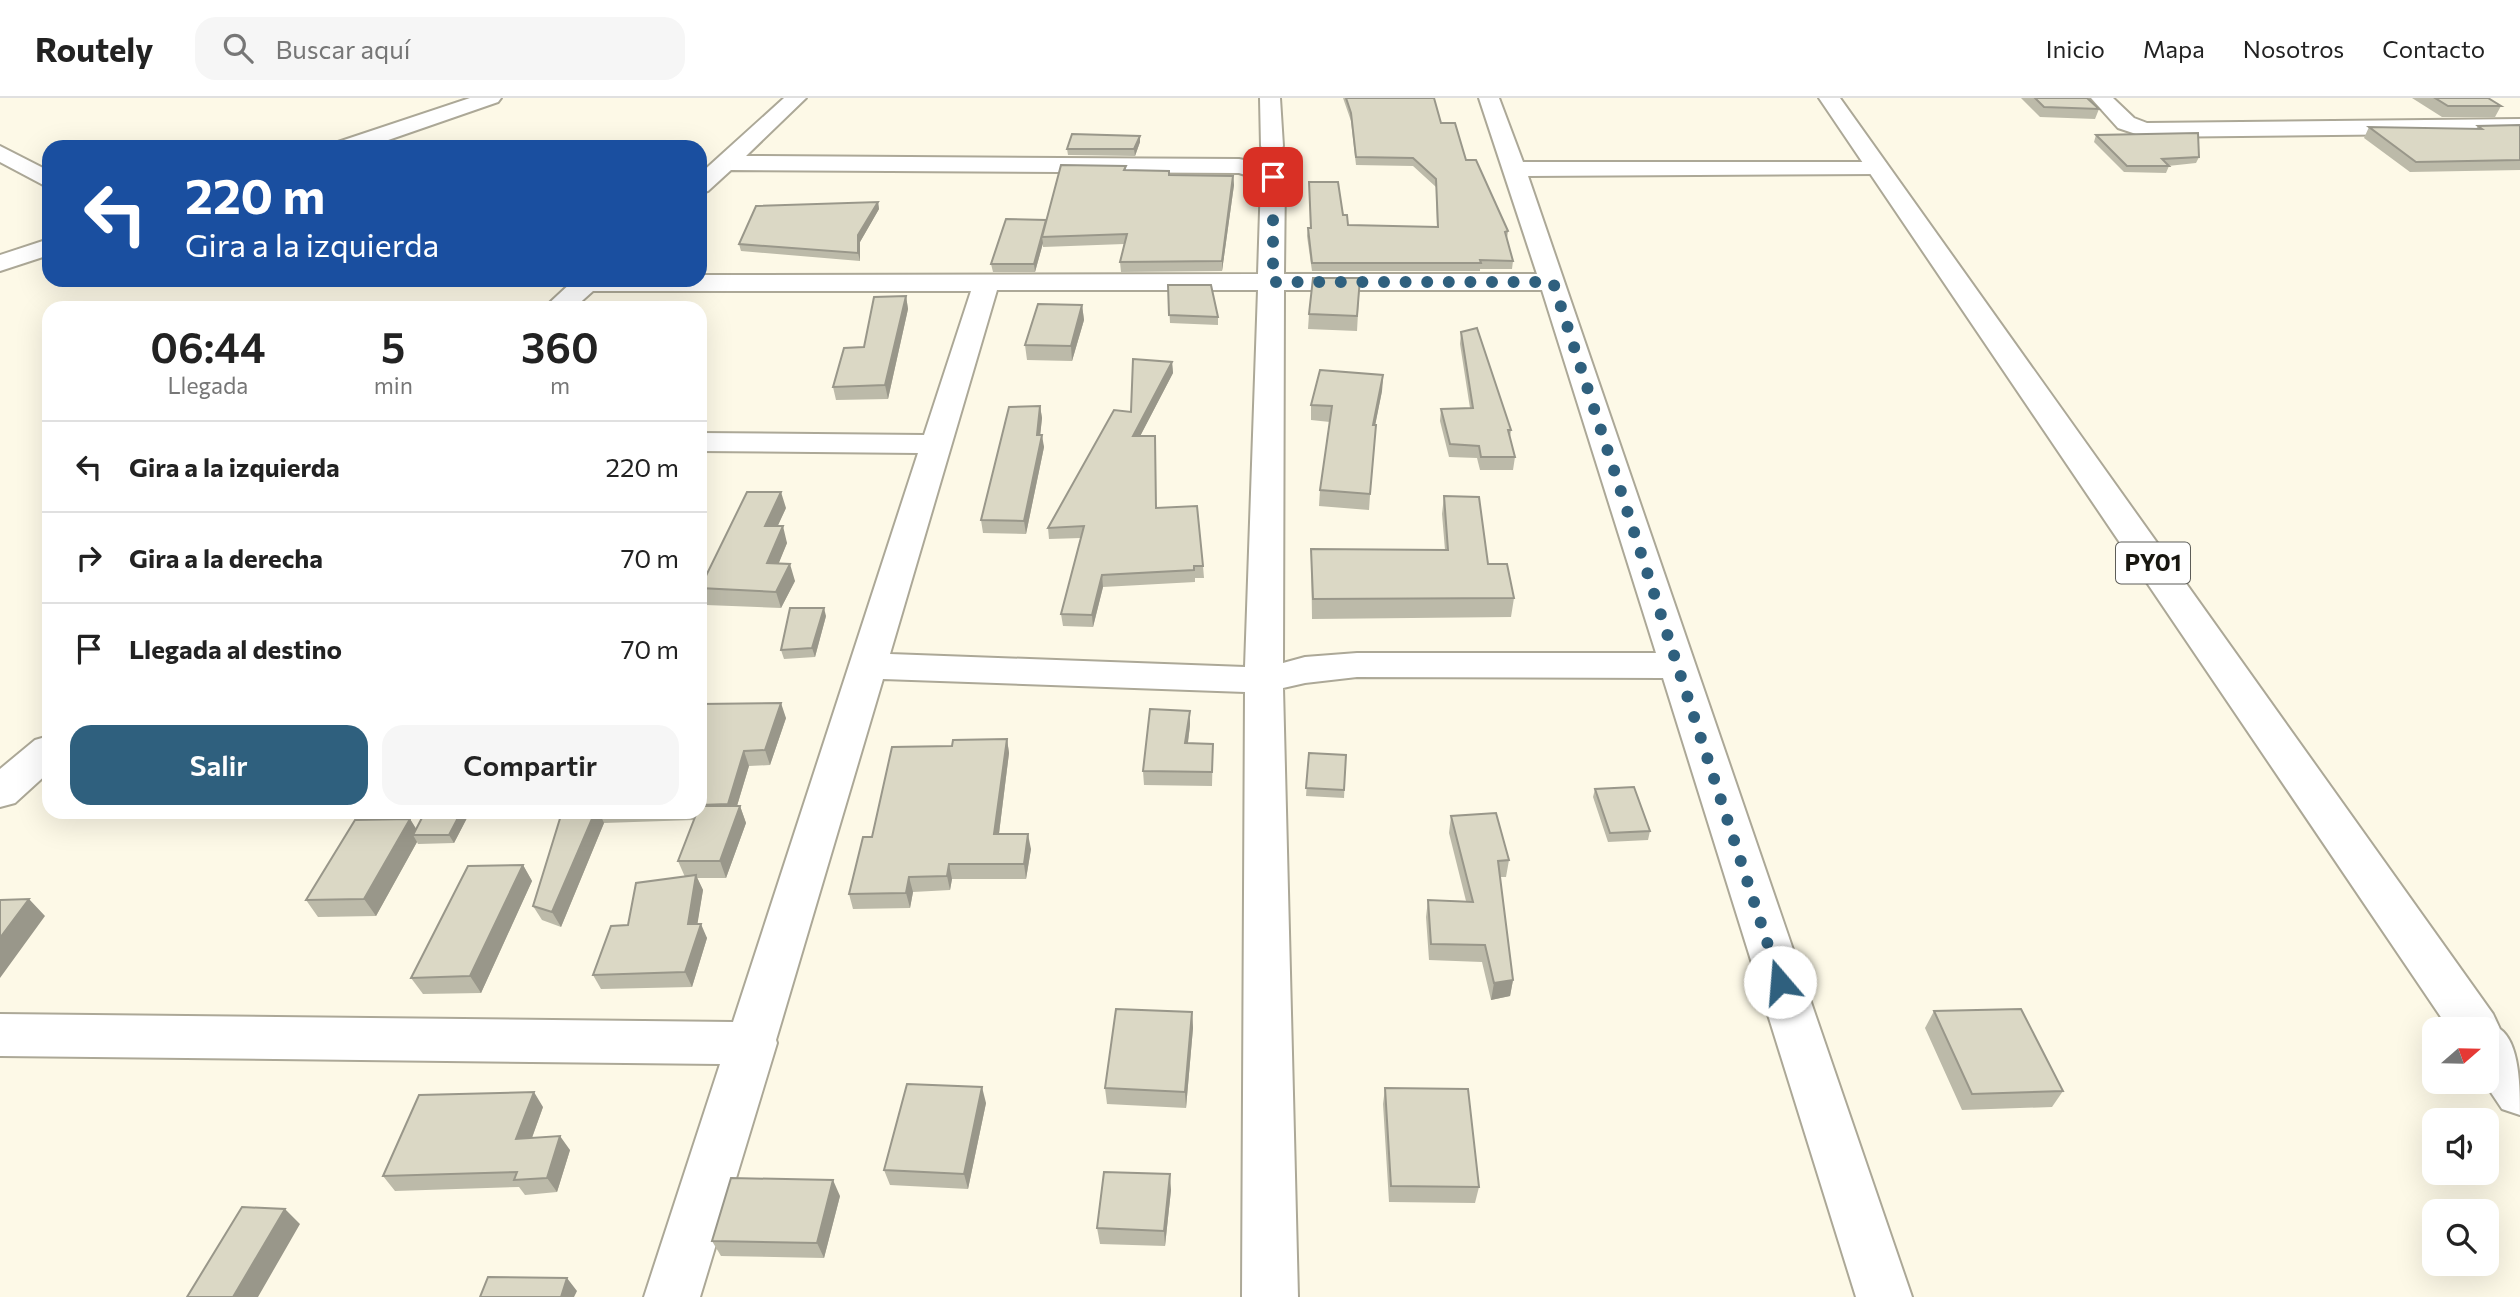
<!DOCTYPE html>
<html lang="es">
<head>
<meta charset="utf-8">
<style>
	:root { --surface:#fff; --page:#f6f6f6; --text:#222; --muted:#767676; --line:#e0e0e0; --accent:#2f607e }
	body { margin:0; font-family:Commissioner,sans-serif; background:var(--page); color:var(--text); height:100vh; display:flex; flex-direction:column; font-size:26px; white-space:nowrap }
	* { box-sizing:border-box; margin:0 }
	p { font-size:23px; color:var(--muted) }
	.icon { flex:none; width:38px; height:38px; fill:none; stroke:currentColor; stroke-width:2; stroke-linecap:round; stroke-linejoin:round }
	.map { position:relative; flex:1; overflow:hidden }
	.drawer { position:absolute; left:42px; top:203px; width:665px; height:518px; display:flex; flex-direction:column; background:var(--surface); border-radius:21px; box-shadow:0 7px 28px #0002 }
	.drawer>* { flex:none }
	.top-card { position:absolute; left:42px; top:42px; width:665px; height:147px; border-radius:21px; box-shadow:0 7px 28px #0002; background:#1a4fa0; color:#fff; overflow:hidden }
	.needle { width:46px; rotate:70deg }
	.buttons { position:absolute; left:2422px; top:919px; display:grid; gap:14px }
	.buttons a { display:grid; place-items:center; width:77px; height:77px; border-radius:14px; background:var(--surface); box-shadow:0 7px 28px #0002; font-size:35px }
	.pin { position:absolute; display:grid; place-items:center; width:60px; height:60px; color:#fff; margin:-30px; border-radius:14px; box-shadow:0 4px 10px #0006 }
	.me { position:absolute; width:77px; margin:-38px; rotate:342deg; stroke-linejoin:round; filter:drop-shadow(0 0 5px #0008) }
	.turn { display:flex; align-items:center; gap:24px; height:147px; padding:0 28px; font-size:32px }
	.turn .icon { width:91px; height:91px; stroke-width:2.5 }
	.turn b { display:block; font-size:49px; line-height:60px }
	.eta { display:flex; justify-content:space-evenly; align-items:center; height:119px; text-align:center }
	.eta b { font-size:42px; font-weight:600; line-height:49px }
	.action { display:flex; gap:14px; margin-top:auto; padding:14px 28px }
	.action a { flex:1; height:80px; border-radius:21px; background:var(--accent); color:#fff; font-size:28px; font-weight:600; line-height:80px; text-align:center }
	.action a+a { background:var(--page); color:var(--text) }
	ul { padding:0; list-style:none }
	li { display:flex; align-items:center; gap:21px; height:91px; padding:0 28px; border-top:2px solid var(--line) }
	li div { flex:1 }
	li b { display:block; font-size:26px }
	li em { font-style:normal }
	header { display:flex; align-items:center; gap:42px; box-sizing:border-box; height:98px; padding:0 35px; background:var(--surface); border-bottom:2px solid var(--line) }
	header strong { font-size:33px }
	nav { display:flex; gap:38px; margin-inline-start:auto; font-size:24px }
	.search { width:490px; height:63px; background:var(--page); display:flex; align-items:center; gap:18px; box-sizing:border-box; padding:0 24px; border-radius:21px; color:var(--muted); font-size:26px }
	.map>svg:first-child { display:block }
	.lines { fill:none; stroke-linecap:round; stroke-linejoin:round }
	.minor-casing { stroke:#aca897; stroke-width:4 }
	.major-casing { stroke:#aca897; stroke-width:4 }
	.highway-casing { stroke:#aca897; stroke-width:4 }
	.minor { fill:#fff; fill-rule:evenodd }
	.major { fill:#fff; fill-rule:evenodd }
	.highway { fill:#fff; fill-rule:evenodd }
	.wall { fill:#bcbaa9 }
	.shaded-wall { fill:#99978a }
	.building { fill:#dbd8c5; stroke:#99978a; stroke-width:2 }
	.route { stroke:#2f607e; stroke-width:12; stroke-dasharray:0 21.6 }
	.labels { text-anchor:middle; stroke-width:5; stroke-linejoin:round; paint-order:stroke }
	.shield { fill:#fff; stroke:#5d5d58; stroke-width:2 }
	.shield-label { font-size:24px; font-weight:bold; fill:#181710 }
</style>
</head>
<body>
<header>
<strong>Routely</strong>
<div class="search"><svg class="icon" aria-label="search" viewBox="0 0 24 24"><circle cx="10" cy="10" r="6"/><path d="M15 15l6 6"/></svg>Buscar aquí</div>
<nav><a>Inicio</a><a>Mapa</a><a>Nosotros</a><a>Contacto</a></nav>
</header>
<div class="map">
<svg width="2520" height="1199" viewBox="0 0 2520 1199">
	<rect width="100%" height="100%" fill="#fdf9e7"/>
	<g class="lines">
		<defs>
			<path id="minor" d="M784 0H806L746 58 1239 61 1269 67 1285 79 1284 176H1537L1479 0H1499L1523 64H1885L1888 69 1885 74 1877 76 1528 78 1912 1199H1856L1663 580 1357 579 1305 585 1283 590 1298 1199H1242L1245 594 883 581 776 942 777 945 700 1199H644L720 966 0 958V916L733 924 918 355 700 353V335L924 337 971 193H593L574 210H544L574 182H700V177L1258 176 1261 82 1239 75 731 72 708 93 700 95V76ZM997 192H1258L1245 569 890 556ZM1284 192H1542L1656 555H1357L1305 559 1283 565Z
				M1260 0H1280L1283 48 1280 53H1264L1261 48Z
				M2091 0H2113L2134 20 2147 25 2520 21V35L2145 39 2118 30Z
				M0 48 49 73V90L0 64Z
				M49 638V674L15 705 0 709V671L35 642Z"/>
			<path id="major" d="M470 0H501L498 4 368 49H335L338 44Z
				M49 141V157L0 173V157Z"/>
			<path id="highway" d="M1819 0H1840L2493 916 2500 931C2520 945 2520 991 2520 1017L2502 1011 2484 984H2487V931H2449Z"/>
		</defs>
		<use href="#minor" class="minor-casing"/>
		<use href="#major" class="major-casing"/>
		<use href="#highway" class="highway-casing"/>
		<use href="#minor" class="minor"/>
		<use href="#major" class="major"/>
		<use href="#highway" class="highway"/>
	</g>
	<path class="wall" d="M1343 0H1434L1441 25 1466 62 1508 133 1507 141 1513 163 1512 171H1480V173H1312L1307 138 1308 130H1310L1309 84 1343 117 1348 127 1437 129 1436 89 1413 68 1356 67 1351 23Z
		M2021 0H2087L2099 11 2095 21 2040 19Z
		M2412 0H2488L2501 8 2495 19H2442Z
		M2520 27V72L2410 74 2364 40 2369 29 2476 31 2478 28Z
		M2096 37 2199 59 2196 65 2168 68H2169L2166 75 2124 74 2094 44Z
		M1140 38V44L1135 58 1068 57 1067 51Z
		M1126 68V72L1170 77 1233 78 1234 87 1222 173 1121 174 1120 164 1124 146 1043 149V145L1035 174H993L991 166 1046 122Z
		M878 104 879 111 860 144V163L741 153 739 146Z
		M1360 180 1357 233 1308 231 1309 216Z
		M1168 187 1218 219V227L1170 225Z
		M906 198 908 211 888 301 836 302 833 289Z
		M1082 207 1084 222 1072 263 1027 262 1025 247Z
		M1461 234 1511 332 1510 340 1515 359 1513 372H1480L1477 360 1449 359 1440 323 1441 311 1470 310 1460 246Z
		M1172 264 1173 275 1140 338 1156 349V410L1203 468 1204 480H1195V484L1103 489 1093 529 1063 528 1061 516 1081 440 1049 441 1048 430 1131 314Z
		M1383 277 1382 293 1375 327 1369 412 1319 408 1320 392 1330 324 1311 322V307Z
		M1040 308 1042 320 1040 337 1044 349 1026 436 983 435 981 422Z
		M1444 398 1488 466 1514 500 1511 519 1312 521 1311 451 1445 452 1442 416Z
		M786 410 777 428 787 445 778 466 795 483 781 510 706 507 700 490Z
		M826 518 815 559 784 561 781 552Z
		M700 606 786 620 770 667 749 668 737 708H740L746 725 726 780H697L703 792 697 826 707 840 692 889 601 891 593 877 628 827 685 779 678 763 694 722 604 725 561 829 542 822 533 808 562 714H700Z
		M1190 627 1188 645 1213 646 1212 688 1144 687 1143 673Z
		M1007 641 1009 655 999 736 1031 751 1026 781H952L950 792 913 794 910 810 853 811 849 796 872 739 952 648Z
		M1309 655 1346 657 1344 700 1306 698Z
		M1595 691 1650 733 1648 742 1608 744 1593 699Z
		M425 714H514L513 718 467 720 454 745 418 746 417 744 376 818 318 819 306 802 410 721 416 731Z
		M1451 718 1509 762 1506 779H1500L1513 882 1510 898 1491 902 1482 864 1429 862 1426 819 1428 802 1466 803 1449 735Z
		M523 767 532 783 481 895 423 896 411 880Z
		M1934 913 2063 993 2052 1009 1962 1012 1925 930Z
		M1192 914 1193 930 1186 1010 1107 1006 1105 990Z
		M1385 990 1479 1089 1475 1105 1389 1104 1383 1006Z
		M986 1005 968 1091 890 1087 884 1072Z
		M543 1009 532 1040 570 1052 557 1094 525 1097 519 1089 395 1093 383 1078Z
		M1171 1092 1165 1148 1100 1146 1097 1130Z
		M840 1098 824 1160 721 1158 712 1143Z"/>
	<path class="shaded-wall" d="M1140 38V44L1135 58 1134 51Z
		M1233 78 1234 87 1222 173V163Z
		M878 104 879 111 860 144V163L858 155V137Z
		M1042 139 1043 145 1035 174 1034 166Z
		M906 198 908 211 888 301 885 287Z
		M1082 207 1084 222 1072 263 1071 248Z
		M1172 264 1173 275 1134 350 1133 338Z
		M1383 277 1382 293 1372 343 1373 327Z
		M1040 308 1042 320 1039 349 1037 337Z
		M1042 337 1044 349 1026 436 1024 423Z
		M781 394 786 410 770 445 765 428Z
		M783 428 787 445 772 482 767 465Z
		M790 466 795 483 781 510 776 494Z
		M1102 477 1103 489 1093 529 1092 517Z
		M824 510 826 518 815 559 812 550Z
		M781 605 786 620 770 667 765 652Z
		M1190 613V627L1186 659 1185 645Z
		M1007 641 1009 655 997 751 994 736Z
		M744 653 749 668 733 721 728 706Z
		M740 708 746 725 726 780 720 763Z
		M461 714H464L467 720 454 745 449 737Z
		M595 714H599L604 725 561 829 552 814Z
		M410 721 420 737H413L417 744 376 818 364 801Z
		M1028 736 1031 751 1026 781 1024 766Z
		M949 766 952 781 950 792 947 778Z
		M523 767 532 783 481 895 470 878Z
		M696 777 703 792 695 841 688 826Z
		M909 779 913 794 910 810 906 795Z
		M29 801 45 818 0 880V840Z
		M701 826 707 840 692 889 685 874Z
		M1513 882 1510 898 1491 902 1494 885Z
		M1192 914 1193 930 1186 1010 1185 994Z
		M982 989 986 1005 968 1091 964 1076Z
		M534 994 543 1009 526 1056 516 1041Z
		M560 1038 570 1052 557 1094 547 1080Z
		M1170 1076 1171 1092 1165 1148 1164 1133Z
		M833 1082 840 1098 824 1160 817 1145Z
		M285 1111 300 1126 258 1199H233Z
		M567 1180 577 1193 574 1199H561Z"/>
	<path class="building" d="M1346 0H1434L1441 25H1455L1466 62H1476L1508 133 1505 134 1513 163 1480 162 1481 165H1312L1308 130H1311L1309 84H1338L1343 117H1347L1348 127 1438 129 1436 81 1413 60 1356 59 1351 15Z
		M2035 0H2087L2099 11 2044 9Z
		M2435 0H2488L2501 8H2448Z
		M2520 27V62L2416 64 2369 29 2482 31 2478 28Z
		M2198 35 2199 59 2162 61 2169 68H2127L2096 37Z
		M1072 36 1140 38 1134 51H1067Z
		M1061 67 1126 68 1124 72 1169 73V77L1233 78 1222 163 1120 164 1127 136 1042 139Z
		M878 104 858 137V155L739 146 756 108Z
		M1006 121 1046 122 1034 166H991Z
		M1313 180H1360L1357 218 1309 216Z
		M1168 187H1211L1218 219 1169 217Z
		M906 198 885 287 833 289 844 250 864 249 874 199Z
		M1038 206 1082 207 1071 248 1025 247Z
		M1477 230 1511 332H1508L1515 359H1481L1479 348 1450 346 1441 311 1473 310 1461 234Z
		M1133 261 1172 264 1133 338H1155L1156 410 1197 408 1203 468H1194V472L1102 477 1092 517 1061 516 1084 428 1048 430 1114 312 1131 314Z
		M1320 272 1383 277 1373 327H1376L1370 396 1320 392 1332 308 1311 307Z
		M1040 308 1037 337H1042L1024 423 981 422 1009 309Z
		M747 394H781L765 428H783L767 465 790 466 776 494 700 490Z
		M1444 398 1479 399 1488 466H1507L1514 500 1313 501 1311 451 1448 452Z
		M790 510H824L812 550 781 552Z
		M781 605 765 652 744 653 728 706 700 707V606Z
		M1150 611 1190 613 1185 645 1213 646 1212 674 1143 673Z
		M1007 641 994 736H1028L1024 766H949L947 778 909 779 906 795 849 796 863 739H872L892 649 952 648 953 642Z
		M1309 655 1346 657 1344 692 1306 690Z
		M1634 689 1650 733 1610 735 1595 691Z
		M700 708H740L720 763H678L697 714H700Z
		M425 714H461L449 737H413Z
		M562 714H595L552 814 533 808Z
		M1496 715 1509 762 1498 763 1513 882 1494 885 1485 847 1431 846 1428 802 1473 804 1451 718Z
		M410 721 364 801 306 802 355 722Z
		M523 767 470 878 411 880 468 768Z
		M696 777 688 826H701L685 874 593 877 611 828 628 827 636 785Z
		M29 801 0 840V802Z
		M1116 911 1192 914 1185 994 1105 990Z
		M2021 911 2063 993 1972 996 1934 913Z
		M907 986 982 989 964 1076 884 1072Z
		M1385 990 1468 991 1479 1089 1391 1088Z
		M534 994 516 1041 560 1038 547 1080 514 1082 517 1074 383 1078 419 997Z
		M1104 1074 1170 1076 1164 1133 1097 1130Z
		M731 1080 833 1082 817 1145 712 1143Z
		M242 1109 285 1111 233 1199H187Z
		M488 1179 567 1180 561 1199H480Z"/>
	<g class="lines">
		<path class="route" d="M1273 79V184H1553L1780 884"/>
	</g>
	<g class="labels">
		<rect class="shield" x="2116" y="444.5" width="74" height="41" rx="5"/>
		<g class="shield-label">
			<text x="2153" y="473">PY01</text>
		</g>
	</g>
</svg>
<div class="buttons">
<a><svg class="needle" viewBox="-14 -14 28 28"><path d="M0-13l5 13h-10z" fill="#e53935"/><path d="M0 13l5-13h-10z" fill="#767676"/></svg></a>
<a><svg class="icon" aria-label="sound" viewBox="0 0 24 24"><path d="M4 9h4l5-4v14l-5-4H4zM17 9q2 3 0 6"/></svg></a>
<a><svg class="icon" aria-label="search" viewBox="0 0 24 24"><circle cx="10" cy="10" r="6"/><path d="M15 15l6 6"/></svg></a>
</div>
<div class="pin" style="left:1273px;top:79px;background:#d93025"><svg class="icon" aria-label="arrive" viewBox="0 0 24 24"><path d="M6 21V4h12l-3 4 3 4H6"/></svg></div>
<svg class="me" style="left:1780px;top:884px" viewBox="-20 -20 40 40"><circle r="19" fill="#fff"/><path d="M0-13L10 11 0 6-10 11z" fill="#2f607e"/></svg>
<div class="top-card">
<div class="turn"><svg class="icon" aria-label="left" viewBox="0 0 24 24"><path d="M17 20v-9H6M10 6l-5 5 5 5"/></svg><div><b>220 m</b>Gira a la izquierda</div></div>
</div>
<section class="drawer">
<div class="eta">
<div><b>06:44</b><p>Llegada</p></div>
<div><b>5</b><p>min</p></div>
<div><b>360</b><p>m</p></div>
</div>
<ul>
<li><svg class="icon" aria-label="left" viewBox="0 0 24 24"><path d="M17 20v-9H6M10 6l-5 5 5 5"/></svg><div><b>Gira a la izquierda</b></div><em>220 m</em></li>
<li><svg class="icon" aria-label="right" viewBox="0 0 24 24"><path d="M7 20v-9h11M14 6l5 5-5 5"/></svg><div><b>Gira a la derecha</b></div><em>70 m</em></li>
<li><svg class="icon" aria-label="arrive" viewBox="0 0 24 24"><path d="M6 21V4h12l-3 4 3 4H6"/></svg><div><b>Llegada al destino</b></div><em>70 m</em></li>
</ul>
<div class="action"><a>Salir</a><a>Compartir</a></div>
</section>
</div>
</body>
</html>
